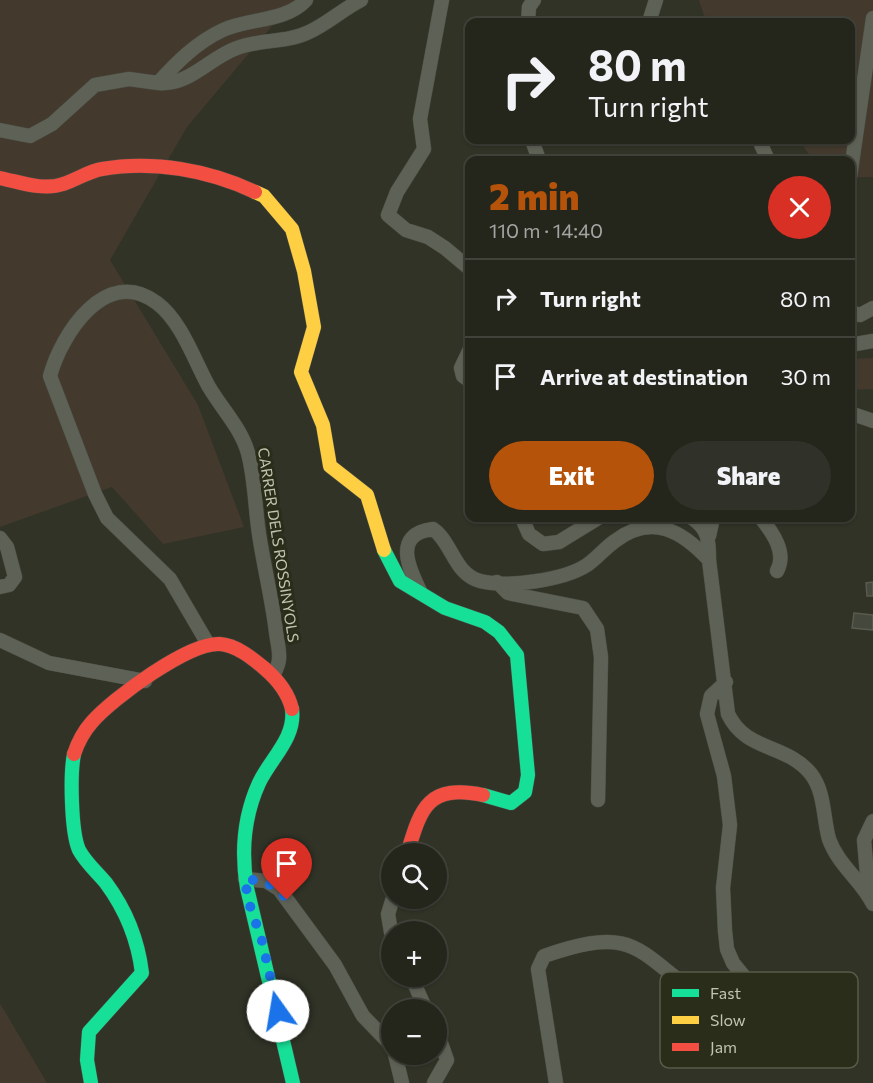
<!DOCTYPE html>
<html lang="en">
<head>
<meta charset="utf-8">
<style>
	:root { --surface:#24261c; --page:#303229; --text:#f1f3f6; --muted:#a3a5a3; --line:#41433b; --accent:#b45309 }
	body { margin:0; font-family:Commissioner,sans-serif; background:var(--page); color:var(--text); height:100vh; display:flex; flex-direction:column; font-size:22px; white-space:nowrap }
	* { box-sizing:border-box; margin:0 }
	p { font-size:20px; color:var(--muted) }
	.icon { flex:none; width:33px; height:33px; fill:none; stroke:currentColor; stroke-width:2; stroke-linecap:round; stroke-linejoin:round }
	.map { position:relative; flex:1; overflow:hidden }
	.details { position:absolute; left:465px; top:156px; width:390px; height:366px; display:flex; flex-direction:column; background:var(--surface); border-radius:12px; box-shadow:0 2px 4px #0004,0 0 0 2px var(--line) }
	.details>* { flex:none }
	.banner { position:absolute; left:465px; top:18px; width:390px; height:126px; border-radius:12px; box-shadow:0 2px 4px #0004,0 0 0 2px var(--line); background:#24261c; color:var(--text); overflow:hidden }
	.tools { position:absolute; left:381px; top:843px; display:grid; gap:12px }
	.tools a { display:grid; place-items:center; width:66px; height:66px; border-radius:50%; background:var(--surface); box-shadow:0 2px 4px #0004,0 0 0 2px var(--line); font-size:30px }
	.pin { position:absolute; display:grid; place-items:center; width:51px; height:51px; color:#fff; margin:-62px -26px; border-radius:50% 50% 50% 0; rotate:-45deg; box-shadow:0 0 6px #0007 }
	.pin .icon { rotate:45deg }
	.me { position:absolute; width:66px; margin:-33px; rotate:347deg; stroke-linejoin:round; filter:drop-shadow(0 0 4px #0008) }
	.turn { display:flex; align-items:center; gap:21px; height:126px; padding:0 24px; font-size:27px }
	.turn .icon { width:78px; height:78px; stroke-width:2.5 }
	.turn b { display:block; font-size:42px; line-height:51px }
	.round { display:grid; place-items:center; flex:none; width:63px; height:63px; border-radius:32px; background:var(--page) }
	.head { display:flex; align-items:center; justify-content:space-between; height:102px; padding:0 24px }
	h1 { font-size:36px; font-weight:800; line-height:45px; color:var(--accent) }
	.primary-button { display:flex; gap:12px; margin-top:auto; padding:12px 24px }
	.primary-button a { flex:1; height:69px; border-radius:36px; background:var(--accent); color:#fff; font-size:24px; font-weight:800; line-height:69px; text-align:center }
	.primary-button a+a { background:var(--page); color:var(--text) }
	ul { padding:0; list-style:none }
	li { display:flex; align-items:center; gap:18px; height:78px; padding:0 24px; border-top:2px solid var(--line) }
	li div { flex:1 }
	li b { display:block; font-size:22px }
	li em { font-style:normal }
	.map>svg:first-child { display:block }
	.green { fill:#43392d }
	.building { fill:#45483c; stroke:#585b4e; stroke-width:1.5 }
	.lines { fill:none; stroke-linecap:round; stroke-linejoin:round }
	.street-casing { stroke:#4b4e44; stroke-width:15 }
	.fast-casing { stroke:#4b4e44; stroke-width:15 }
	.slow-casing { stroke:#4b4e44; stroke-width:15 }
	.jam-casing { stroke:#4b4e44; stroke-width:15 }
	.street { stroke:#5e6156; stroke-width:14 }
	.fast { stroke:#16e098; stroke-width:14 }
	.slow { stroke:#ffcf43; stroke-width:14 }
	.jam { stroke:#f24e42; stroke-width:14 }
	.route { stroke:#1a73e8; stroke-width:10; stroke-dasharray:0 18 }
	.labels { text-anchor:middle; stroke-width:6; stroke-linejoin:round; paint-order:stroke }
	.street-label { font-size:15px; fill:#c0c5af; stroke:#2a2d1a }
	.key { fill:#2a2d1a; stroke:#575b47; stroke-width:1.5 }
	.key-label { font-size:16px; fill:#c0c5af }
</style>
</head>
<body>
<div class="map">
<svg width="873" height="1083" viewBox="0 0 873 1083">
	<rect width="100%" height="100%" fill="#303326"/>
	<path class="green" d="M0 0H294L187 127 110 260 198 405 244 527 163 544 112 487 0 527Z
		M699 0H873V177H851L850 160H813L799 140H850V22H706Z
		M873 358V389L851 390V359Z
		M0 1004 4 1010 47 1083H0Z"/>
	<path class="building" d="M873 582V596H867L866 583Z
		M854 613 873 615V630L852 628Z"/>
	<g class="lines">
		<defs>
			<path id="street" d="M442 0 420 119 424 149 397 192 388 215 406 230 428 237 445 248 470 269
				M528 22 529 7 534 0
				M649 22 656 0
				M158 83C190 86 210 57 237 48 260 39 287 43 309 32 327 24 343 9 361 0
				M0 130 30 136 52 124 95 85 129 79 158 83C177 62 197 42 223 30 249 18 286 22 306 0
				M532 140 539 160
				M759 140 768 160
				M850 177 873 18
				M850 312 860 315 873 308
				M850 345 873 341
				M470 349 461 368 463 376 470 381
				M850 413 873 421
				M522 518 529 534 543 544 559 542 598 518
				M692 518C709 529 709 542 709 560
				M761 518C773 533 787 553 777 571
				M709 536 713 518
				M0 538 7 547 15 577 9 585 0 587
				M497 582 508 593 583 608 597 629 601 657 598 800
				M421 593C409 569 392 534 433 529 452 542 454 574 480 581 508 588 564 580 587 565 597 558 605 548 615 541 652 513 682 531 709 560L728 714C746 752 786 743 811 774 825 792 823 818 829 839 838 865 862 881 873 904
				M0 640 49 663 145 681
				M208 644 170 579 107 518 95 494 50 376C61 335 106 264 157 303 182 322 194 360 209 387 222 409 241 428 248 453 255 479 255 508 259 534 264 567 272 599 276 632 277 641 280 651 279 659 279 665 275 671 273 676
				M245 879 266 881 279 889 335 965 363 1016 392 1046
				M869 897 864 840 873 821
				M392 938 388 914 393 898
				M411 976 426 1010
				M395 1054 402 1083
				M434 1083 447 1060 436 1029
				M556 1083 538 969 544 956C634 925 635 948 702 999 715 1009 726 1016 743 1016L761 1005 755 990 733 963 727 949 725 931 723 888 730 825 724 776 707 714 711 696 726 682"/>
			<path id="fast" d="M384 550 400 581 445 608 485 622 499 632 517 655 528 775 525 792 511 803 483 795
				M292 709C296 738 270 759 259 783 244 816 241 852 247 888L293 1083
				M74 754C70 774 71 832 79 850 86 863 97 872 106 883 126 910 138 940 142 973L89 1032 87 1060 91 1083"/>
			<path id="slow" d="M255 192 264 196 292 229 304 271 314 327 301 372 323 425 330 466 367 495 384 550"/>
			<path id="jam" d="M0 178C20 182 43 191 63 184 76 180 89 171 102 169 152 160 209 170 255 192
				M74 754C78 742 84 731 92 722 113 698 189 642 220 644 236 645 252 658 264 668 277 679 288 692 292 709
				M407 854C421 808 427 784 483 795"/>
		</defs>
		<use href="#street" class="street-casing"/>
		<use href="#fast" class="fast-casing"/>
		<use href="#slow" class="slow-casing"/>
		<use href="#jam" class="jam-casing"/>
		<use href="#street" class="street"/>
		<use href="#fast" class="fast"/>
		<use href="#slow" class="slow"/>
		<use href="#jam" class="jam"/>
	</g>
	<g class="lines">
		<path class="route" d="M278 1011 262 941 248 900 245 879C264 881 276 884 287 900"/>
	</g>
	<g class="labels">
		<g class="street-label">
			<text transform="translate(278 545) rotate(81)" y="5">CARRER DELS ROSSINYOLS</text>
		</g>
	</g>
	<rect x="660" y="972" width="198" height="96" rx="9" class="key"/>
	<rect x="672" y="989" width="27" height="8" fill="#16e098"/>
	<rect x="672" y="1016" width="27" height="8" fill="#ffcf43"/>
	<rect x="672" y="1043" width="27" height="8" fill="#f24e42"/>
	<g class="key-label">
		<text x="710" y="999">Fast</text>
		<text x="710" y="1026">Slow</text>
		<text x="710" y="1053">Jam</text>
	</g>
</svg>
<div class="tools">
<a><svg class="icon" aria-label="search" viewBox="0 0 24 24"><circle cx="10" cy="10" r="6"/><path d="M15 15l6 6"/></svg></a>
<a>+</a>
<a>−</a>
</div>
<div class="pin" style="left:287px;top:900px;background:#d93025"><svg class="icon" aria-label="arrive" viewBox="0 0 24 24"><path d="M6 21V4h12l-3 4 3 4H6"/></svg></div>
<svg class="me" style="left:278px;top:1011px" viewBox="-20 -20 40 40"><circle r="19" fill="#fff"/><path d="M0-13L10 11 0 6-10 11z" fill="#1a73e8"/></svg>
<div class="banner">
<div class="turn"><svg class="icon" aria-label="right" viewBox="0 0 24 24"><path d="M7 20v-9h11M14 6l5 5-5 5"/></svg><div><b>80 m</b>Turn right</div></div>
</div>
<section class="details">
<div class="head"><div><h1>2 min</h1><p>110 m · 14:40</p></div><a class="round" style="background:#d93025;color:#fff"><svg class="icon" aria-label="close" viewBox="0 0 24 24"><path d="M6 6l12 12M18 6L6 18"/></svg></a></div>
<ul>
<li><svg class="icon" aria-label="right" viewBox="0 0 24 24"><path d="M7 20v-9h11M14 6l5 5-5 5"/></svg><div><b>Turn right</b></div><em>80 m</em></li>
<li><svg class="icon" aria-label="arrive" viewBox="0 0 24 24"><path d="M6 21V4h12l-3 4 3 4H6"/></svg><div><b>Arrive at destination</b></div><em>30 m</em></li>
</ul>
<div class="primary-button"><a>Exit</a><a>Share</a></div>
</section>
</div>
</body>
</html>
